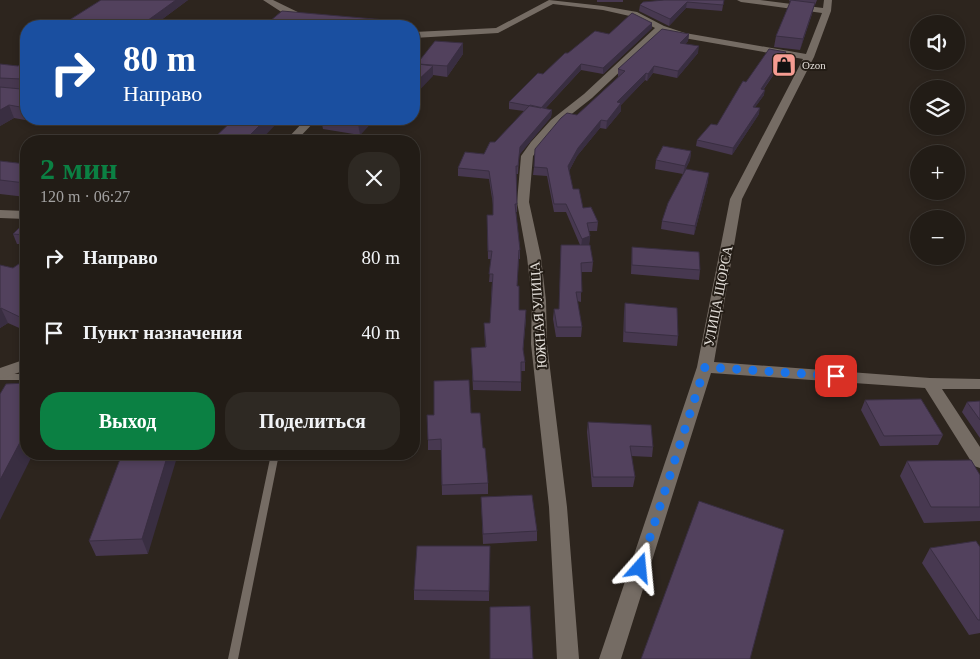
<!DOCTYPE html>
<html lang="ru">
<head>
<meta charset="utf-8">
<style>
	:root { --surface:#221c16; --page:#2e2923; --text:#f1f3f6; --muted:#a2a1a1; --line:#3f3a35; --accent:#0b8043 }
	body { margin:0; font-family:"Times New Roman",serif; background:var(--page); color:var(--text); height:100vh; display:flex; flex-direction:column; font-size:19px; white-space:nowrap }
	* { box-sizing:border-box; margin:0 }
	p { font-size:16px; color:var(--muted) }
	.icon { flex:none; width:28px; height:28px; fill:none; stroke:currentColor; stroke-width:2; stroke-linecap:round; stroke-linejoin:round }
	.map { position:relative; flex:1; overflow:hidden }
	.panel { position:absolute; left:20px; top:135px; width:400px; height:325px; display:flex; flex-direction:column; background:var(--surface); border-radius:20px; box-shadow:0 2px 8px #0003,0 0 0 1px var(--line) }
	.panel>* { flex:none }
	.guide { position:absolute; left:20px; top:20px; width:400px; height:105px; border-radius:20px; box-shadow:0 2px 8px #0003,0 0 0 1px var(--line); background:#1a4fa0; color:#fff; overflow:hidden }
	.controls { position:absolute; left:910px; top:15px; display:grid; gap:10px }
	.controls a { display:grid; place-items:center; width:55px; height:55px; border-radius:50%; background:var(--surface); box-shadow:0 2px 8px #0003,0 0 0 1px var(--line); font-size:25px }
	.pin { position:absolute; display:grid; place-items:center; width:42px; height:42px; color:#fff; margin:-21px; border-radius:10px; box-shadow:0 2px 8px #0006 }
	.me { position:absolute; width:55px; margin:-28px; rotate:18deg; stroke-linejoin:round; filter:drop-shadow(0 0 4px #0008) }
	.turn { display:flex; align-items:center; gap:18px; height:105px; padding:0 20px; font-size:22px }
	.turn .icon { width:65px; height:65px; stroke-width:2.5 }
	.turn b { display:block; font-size:35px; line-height:42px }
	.round { display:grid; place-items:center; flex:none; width:52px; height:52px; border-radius:20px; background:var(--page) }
	.head { display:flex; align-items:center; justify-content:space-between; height:85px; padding:0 20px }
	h1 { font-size:30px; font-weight:700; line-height:38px; color:var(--accent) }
	.button { display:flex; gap:10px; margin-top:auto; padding:10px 20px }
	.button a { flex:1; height:58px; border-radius:20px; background:var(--accent); color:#fff; font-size:20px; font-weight:700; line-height:58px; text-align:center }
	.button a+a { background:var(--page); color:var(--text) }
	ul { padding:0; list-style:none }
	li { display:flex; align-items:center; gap:15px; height:75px; padding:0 20px }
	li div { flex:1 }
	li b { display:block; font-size:19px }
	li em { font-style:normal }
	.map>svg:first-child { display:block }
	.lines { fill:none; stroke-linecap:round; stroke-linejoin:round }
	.lane { fill:#756c64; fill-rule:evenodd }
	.street { fill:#756c64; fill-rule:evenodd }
	.wall { fill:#473850 }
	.shaded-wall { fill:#392e41 }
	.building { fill:#52415d; stroke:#392e41 }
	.route { stroke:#1a73e8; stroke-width:9; stroke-dasharray:0 16.2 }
	.labels { text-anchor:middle; stroke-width:4; stroke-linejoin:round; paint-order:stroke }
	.far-poi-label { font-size:11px; fill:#e4dfda; stroke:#231c15; text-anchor:start }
	.street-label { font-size:14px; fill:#e4dfda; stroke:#231c15 }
</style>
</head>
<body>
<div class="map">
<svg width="980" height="659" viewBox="0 0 980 659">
	<rect width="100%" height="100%" fill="#2d251e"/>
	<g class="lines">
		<path class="lane" d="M0 374H26V380H0Z
			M271 454H279L238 659H228Z"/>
		<path class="street" d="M263 0H273L310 18 306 21 283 13Z
			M549 0 603 6 637 12 664 26 685 33 806 54 822 13 741 2 737 0H760L823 8 824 0H832L831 11 814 57 742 199 714 362 930 378 980 379V389H942L980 447V468L974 466 925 388 711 373 621 659H599L697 367 730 199 803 59 684 38 663 31 592 98 559 124 533 156 529 202 541 257 546 301 547 344 567 507 579 659H557L549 507 531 344 532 301 527 257 517 202 521 156 531 142 551 120 584 94 655 28 634 17 603 10 553 4 498 33 414 38V32L496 28Z
			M306 119H317L296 141H285Z
			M0 210 26 211V219L0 218Z
			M26 359V370L0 379V368Z"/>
	</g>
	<path class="wall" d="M101 0H188L153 26H64L63 24Z
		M597 0H623V2H597Z
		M724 0 722 11 686 8 669 26 639 11 640 5Z
		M789 0H817L815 5H814L812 14 800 50 774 47 776 36 790 2Z
		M652 28 603 74 581 70 545 109 552 110 551 117 519 155 518 174H516L517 204V212H516L520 250V259H519L517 286 519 310 526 319 523 351 525 362V371H521V391L473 390 471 348 485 347 484 323H490L492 282H489L491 259H488L487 215H493V205L489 179 458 176V168L484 154 495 142 524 111 509 109V102L568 53 609 34Z
		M689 34 688 41 685 44 698 53 677 78 653 73 647 81 645 80 621 105V111L606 129 600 128 577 156 569 171 573 189 583 208 598 222 597 231H589L590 236 589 245 593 262 592 272H581V302L577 301 582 327 581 337H556L553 319 554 309H559L561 245H580L566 212H554L547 176 533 175 534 167 577 115 618 77V69Z
		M463 43V54L447 77 433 75V76L420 60Z
		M785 58 764 89V95L755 107 759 114 732 155 696 146 697 140 717 125 746 82Z
		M26 61V119H65L53 125 14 118 0 126V64L18 66Z
		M321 119H375L360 135 323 129Z
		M691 151 690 160 683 174 708 181 694 235 661 229 662 221 683 174 655 169 656 160Z
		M0 161 26 164V197L0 194Z
		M26 221V244H17L13 234Z
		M632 247 700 270 699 280 631 274Z
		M26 259V331L8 323 0 328V265L13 268Z
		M625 303 678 336 677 346 623 342 624 313Z
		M865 400 943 435 938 445 880 446 861 410Z
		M980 401V438L962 412 967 402Z
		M471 413 483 448 488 483V494L442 495 441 450H428V440Z
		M588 422 653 447 652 457 631 456 635 477 633 487H592L587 432Z
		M122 454 148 554 96 556 89 541Z
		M907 461 980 475V521L924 523 900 476Z
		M481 497 537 531V541L483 544Z
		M490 546 489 601 414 600V590Z
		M980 547V633L969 635 922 563 930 548Z"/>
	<path class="shaded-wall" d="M176 0H188L153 26H140Z
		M687 2 686 8 669 26 670 19Z
		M815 3 812 14 800 50 803 39Z
		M386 20V26H379Z
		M652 23V28L603 74V68Z
		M689 34 688 41 679 50 680 43Z
		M463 43V54L447 77V66Z
		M699 46 698 53 677 78 678 71Z
		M786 52 785 58 760 94 761 89Z
		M581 64V70L540 114V108Z
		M433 66V76L414 96V84Z
		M654 66 653 73 647 81 648 74Z
		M646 73 645 80 621 105V111L606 129 607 121 617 102Z
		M765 90 764 95 751 113 753 107Z
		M9 105 14 118 0 126V110Z
		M760 108 759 114 732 155 733 148Z
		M552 110 551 117 519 155 518 174 520 147Z
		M51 119H65L53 125Z
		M266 119H281L260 141H244Z
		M363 119H375L360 135 358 124Z
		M601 120 600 128 577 156 567 175 568 166 578 148Z
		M691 151 690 160 683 174 685 166Z
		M709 173 708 181 694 235 695 226Z
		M590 236 589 245 581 248 582 239Z
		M1 308 8 323 0 328V309Z
		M26 431V454H33L0 520V480Z
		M168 454H178L148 554 142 539Z"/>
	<path class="building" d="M101 0H176L140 26H76L78 25 63 24Z
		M664 0H724L723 5 687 2 670 19 640 5 643 2Z
		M791 0 815 3 803 39 776 36Z
		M282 11 386 20 379 26H264Z
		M632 13 652 23 603 68 581 64 541 108 509 102 538 73 543 74 565 53H568L595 31 609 34Z
		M662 29 689 34 680 43 699 46 678 71 654 66 648 74 646 73 617 102 621 103 607 121 601 120 578 148 568 166 573 189H579L583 208 591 207 598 222 587 223 590 236 582 239 566 204H554L547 168 534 167 535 149 561 118 567 113 577 115 625 71 618 69Z
		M435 41 463 43 447 66 418 64 433 66 414 84V53L420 60Z
		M769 49 786 52 761 89 765 90 753 107 760 108 733 148 697 140 711 124 717 125 743 81 746 82Z
		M26 61V108L9 105 0 110V87L21 89 24 87 22 79 0 78V64L18 66Z
		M530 105 552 110 520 147 518 166H516L517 204H515L520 250H519L517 286H519V310H526L523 349 525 362H521V382L473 381 471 348 486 347 484 323H490L493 274H489L492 251H488L487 215H493V197L489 171 458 168 465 152 484 154 490 142H495Z
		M234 119H266L244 141H211Z
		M326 119H363L358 124Z
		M663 146 691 151 685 166 656 160Z
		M0 161 26 164V182L25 183 0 180Z
		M686 169 709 173 695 226 662 221 668 203Z
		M26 221V235L13 234Z
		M561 245H590L593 262 581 263 582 292H576L582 327H557L554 309H559Z
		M632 247 699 252 700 270 632 265Z
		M26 259V320L1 308 0 309V265L13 268Z
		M625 303 677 308 678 336 625 332Z
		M469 380 471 413H480L483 448H485L488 483 442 485 441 439 428 440 427 415H434V381Z
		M26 383V431L0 480V394L6 384Z
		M921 399 943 435 884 436 865 400Z
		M980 401V420L967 402Z
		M588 422 651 425 653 447 630 446 635 477H593Z
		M122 454H168L142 539 89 541Z
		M971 460 980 475V507H931L907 461Z
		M532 495 537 531 483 534 481 497Z
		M699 501 784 530 750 659H641Z
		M976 541 980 547V620H978L930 548Z
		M417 546H490L489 591 414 590Z
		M530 606 533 659H490V607Z"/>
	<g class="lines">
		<path class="route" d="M640 568 705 367 836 376"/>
	</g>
	<defs>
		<symbol id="shop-square" viewBox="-11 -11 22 22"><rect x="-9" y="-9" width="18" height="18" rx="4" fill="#f59c92" stroke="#231c15"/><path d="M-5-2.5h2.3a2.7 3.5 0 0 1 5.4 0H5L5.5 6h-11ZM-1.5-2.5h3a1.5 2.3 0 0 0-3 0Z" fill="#111"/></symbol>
	</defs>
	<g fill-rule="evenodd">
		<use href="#shop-square" x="770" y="51" width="28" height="28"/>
	</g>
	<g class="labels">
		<g class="far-poi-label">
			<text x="802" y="69">Ozon</text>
		</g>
		<g class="street-label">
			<text transform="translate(718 296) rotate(-79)" y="5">УЛИЦА ЩОРСА</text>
			<text transform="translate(538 315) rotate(-94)" y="5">ЮЖНАЯ УЛИЦА</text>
		</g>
	</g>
</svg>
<div class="controls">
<a><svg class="icon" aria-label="sound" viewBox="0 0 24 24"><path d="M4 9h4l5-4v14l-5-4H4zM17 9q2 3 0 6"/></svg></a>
<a><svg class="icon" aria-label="layers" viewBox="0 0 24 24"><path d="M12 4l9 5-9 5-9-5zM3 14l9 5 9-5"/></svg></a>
<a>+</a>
<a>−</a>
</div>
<div class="pin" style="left:836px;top:376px;background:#d93025"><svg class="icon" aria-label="arrive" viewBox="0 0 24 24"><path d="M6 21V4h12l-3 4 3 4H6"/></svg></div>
<svg class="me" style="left:640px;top:568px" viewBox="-20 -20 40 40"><path d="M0-17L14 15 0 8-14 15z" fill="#1a73e8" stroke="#fff" stroke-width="4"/></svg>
<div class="guide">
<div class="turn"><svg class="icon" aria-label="right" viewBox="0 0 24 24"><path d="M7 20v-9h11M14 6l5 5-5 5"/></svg><div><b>80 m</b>Направо</div></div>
</div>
<section class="panel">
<div class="head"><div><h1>2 мин</h1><p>120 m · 06:27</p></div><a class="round"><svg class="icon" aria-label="close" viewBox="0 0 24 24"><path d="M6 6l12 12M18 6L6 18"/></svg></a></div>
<ul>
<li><svg class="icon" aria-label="right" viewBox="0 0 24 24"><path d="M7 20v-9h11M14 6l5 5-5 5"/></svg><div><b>Направо</b></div><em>80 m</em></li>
<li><svg class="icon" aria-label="arrive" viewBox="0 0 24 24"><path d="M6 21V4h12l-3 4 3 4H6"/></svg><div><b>Пункт назначения</b></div><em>40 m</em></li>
</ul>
<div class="button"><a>Выход</a><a>Поделиться</a></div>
</section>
</div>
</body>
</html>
